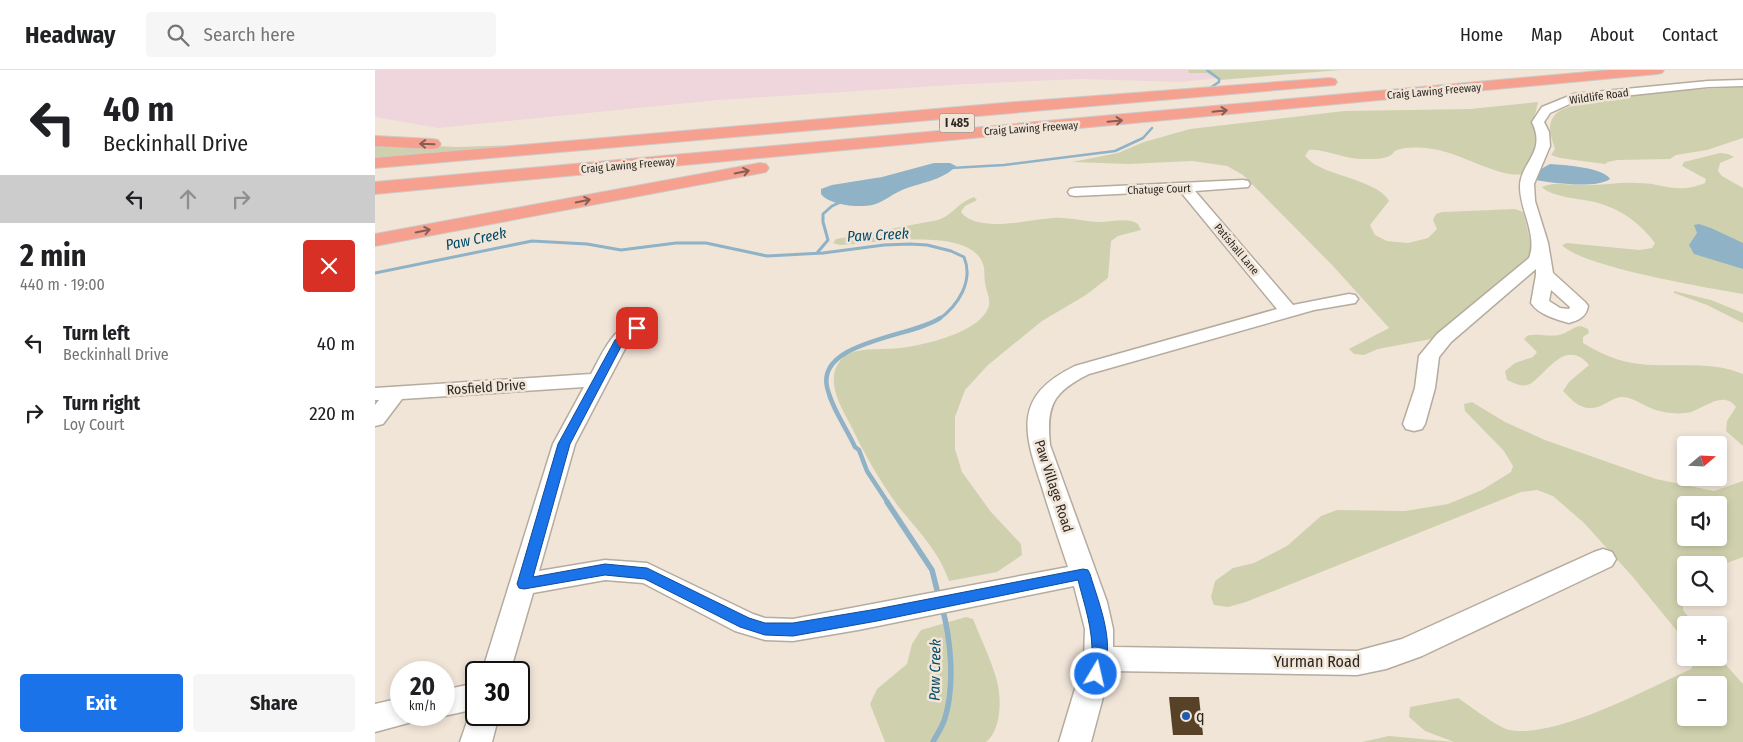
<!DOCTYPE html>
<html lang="en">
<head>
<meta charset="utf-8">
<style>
	:root { --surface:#fff; --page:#f6f6f6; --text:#202124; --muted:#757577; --line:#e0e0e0; --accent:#1a73e8 }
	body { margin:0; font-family:"Fira Sans Condensed",sans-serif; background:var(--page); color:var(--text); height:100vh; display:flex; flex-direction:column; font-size:19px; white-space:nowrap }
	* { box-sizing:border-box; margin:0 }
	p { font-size:16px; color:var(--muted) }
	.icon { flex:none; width:28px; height:28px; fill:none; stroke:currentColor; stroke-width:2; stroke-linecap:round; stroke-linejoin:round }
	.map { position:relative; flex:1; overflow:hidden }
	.side { display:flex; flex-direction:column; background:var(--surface); width:375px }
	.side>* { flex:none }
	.hud { background:#fff; color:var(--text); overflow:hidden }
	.needle { width:32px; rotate:71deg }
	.controls { position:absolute; left:1302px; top:366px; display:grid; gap:10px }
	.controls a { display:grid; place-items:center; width:50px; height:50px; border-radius:5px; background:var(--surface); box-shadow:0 2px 8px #0003; font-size:25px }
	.speed { position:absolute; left:15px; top:591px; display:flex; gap:10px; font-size:25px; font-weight:700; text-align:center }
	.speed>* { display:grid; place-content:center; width:65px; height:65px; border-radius:50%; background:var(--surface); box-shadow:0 2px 8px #0003; line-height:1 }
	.speed small { font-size:12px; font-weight:400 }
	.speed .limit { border:2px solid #111; border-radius:8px; background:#fff; color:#111 }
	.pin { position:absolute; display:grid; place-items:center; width:42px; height:42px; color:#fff; margin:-21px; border-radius:10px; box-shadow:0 2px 8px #0006 }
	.me { position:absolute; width:55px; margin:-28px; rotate:9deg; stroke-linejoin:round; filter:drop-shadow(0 0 4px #0008) }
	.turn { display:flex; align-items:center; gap:18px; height:105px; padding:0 20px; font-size:22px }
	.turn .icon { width:65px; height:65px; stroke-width:2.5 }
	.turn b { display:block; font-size:35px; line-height:42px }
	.lanes { display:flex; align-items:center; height:48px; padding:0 20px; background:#0003; justify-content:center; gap:25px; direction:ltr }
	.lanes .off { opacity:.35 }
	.round { display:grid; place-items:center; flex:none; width:52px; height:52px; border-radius:5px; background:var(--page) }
	.summary { display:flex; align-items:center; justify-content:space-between; height:85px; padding:0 20px }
	h1 { font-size:30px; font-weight:700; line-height:38px }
	.primary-button { display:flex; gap:10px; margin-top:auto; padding:10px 20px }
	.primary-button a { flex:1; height:58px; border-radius:5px; background:var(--accent); color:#fff; font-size:20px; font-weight:700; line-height:58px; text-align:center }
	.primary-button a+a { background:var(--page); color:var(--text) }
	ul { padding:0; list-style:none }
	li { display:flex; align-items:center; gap:15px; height:70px; padding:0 20px }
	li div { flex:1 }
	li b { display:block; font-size:19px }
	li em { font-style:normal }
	header { display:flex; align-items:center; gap:30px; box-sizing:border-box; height:70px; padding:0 25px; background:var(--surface); border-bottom:1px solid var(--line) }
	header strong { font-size:24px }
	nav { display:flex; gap:28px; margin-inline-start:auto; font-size:18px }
	.search { width:350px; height:45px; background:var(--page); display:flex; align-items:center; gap:12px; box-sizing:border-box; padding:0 18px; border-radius:5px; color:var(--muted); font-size:19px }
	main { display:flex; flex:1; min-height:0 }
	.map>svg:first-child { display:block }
	.industrial { fill:#efd6dd }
	.green { fill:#cfd1ae; fill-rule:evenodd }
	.water { fill:#8fb2c7 }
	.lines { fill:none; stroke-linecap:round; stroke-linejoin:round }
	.stream-far3 { stroke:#8fb2c7; stroke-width:2.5 }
	.stream-far2 { stroke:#8fb2c7; stroke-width:3 }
	.stream-far1 { stroke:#8fb2c7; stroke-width:4.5 }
	.stream { stroke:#8fb2c7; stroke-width:5.5 }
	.building { fill:#574228 }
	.minor-casing { stroke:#b5ab9e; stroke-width:3 }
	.highway-casing { stroke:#cccbca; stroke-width:2 }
	.minor { fill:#fff; fill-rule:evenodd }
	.highway { fill:#f6a08f; fill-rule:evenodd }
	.oneway { stroke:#875e54 }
	.route { fill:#1a73e8; stroke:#114b97 }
	.poi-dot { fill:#205bad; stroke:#f1e5d8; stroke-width:2 }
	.labels { text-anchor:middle; stroke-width:5; stroke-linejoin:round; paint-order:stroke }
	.far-street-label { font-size:11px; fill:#2c2823; stroke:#f1e5d8 }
	.shield { fill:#f1e5d8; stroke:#676159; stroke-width:1 }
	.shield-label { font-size:12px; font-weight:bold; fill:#2c2823 }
	.street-label { font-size:14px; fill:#2c2823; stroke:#f1e5d8 }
	.water-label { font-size:15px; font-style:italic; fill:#034966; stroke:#f1e5d8 }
	.near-street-label { font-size:16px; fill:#2c2823; stroke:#f1e5d8 }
	.near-poi-label { font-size:16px; fill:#2c2823; stroke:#f1e5d8; text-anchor:start }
</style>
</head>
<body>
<header>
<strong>Headway</strong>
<div class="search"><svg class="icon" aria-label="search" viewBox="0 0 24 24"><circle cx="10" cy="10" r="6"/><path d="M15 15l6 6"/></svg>Search here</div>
<nav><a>Home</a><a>Map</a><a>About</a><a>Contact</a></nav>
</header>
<main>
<section class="side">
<div class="hud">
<div class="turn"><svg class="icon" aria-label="left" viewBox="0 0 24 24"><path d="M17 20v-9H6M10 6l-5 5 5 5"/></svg><div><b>40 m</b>Beckinhall Drive</div></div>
<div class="lanes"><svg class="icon" aria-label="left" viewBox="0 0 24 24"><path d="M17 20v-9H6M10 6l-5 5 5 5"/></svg><svg class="icon off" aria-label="ahead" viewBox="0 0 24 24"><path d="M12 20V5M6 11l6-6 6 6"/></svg><svg class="icon off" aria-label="right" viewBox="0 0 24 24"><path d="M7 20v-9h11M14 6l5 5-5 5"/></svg></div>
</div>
<div class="summary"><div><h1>2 min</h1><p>440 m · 19:00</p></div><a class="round" style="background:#d93025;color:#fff"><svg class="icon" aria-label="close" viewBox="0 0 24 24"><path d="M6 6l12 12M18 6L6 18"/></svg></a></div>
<ul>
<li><svg class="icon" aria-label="left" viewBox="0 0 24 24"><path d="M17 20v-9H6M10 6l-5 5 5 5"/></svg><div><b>Turn left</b><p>Beckinhall Drive</p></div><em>40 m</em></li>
<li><svg class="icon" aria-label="right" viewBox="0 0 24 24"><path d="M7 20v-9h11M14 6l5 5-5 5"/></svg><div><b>Turn right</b><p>Loy Court</p></div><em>220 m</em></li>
</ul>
<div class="primary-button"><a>Exit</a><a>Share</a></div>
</section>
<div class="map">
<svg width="1368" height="672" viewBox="0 0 1368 672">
	<rect width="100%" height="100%" fill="#f1e5d8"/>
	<path class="industrial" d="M0 0H813L814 3H832L843 8 806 12 705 9 592 14 343 30 63 58 0 47Z"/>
	<path class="green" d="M813 0H966L845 10 832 3H814Z
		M1368 17V68L1332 80 1301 85 1295 89 1242 90 1233 92 1230 94 1185 88 1176 85 1180 79C1177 68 1171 57 1179 46 1195 23 1336 19 1368 17Z
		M1163 32 1159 49 1161 75 1151 103C1133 111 1091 87 1071 82 1058 78 1035 75 1022 80 1016 83 1021 82 1016 85 1009 90 994 89 986 89 969 89 947 78 934 80L930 86C934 90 938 94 943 96 961 106 1005 113 1014 131L995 155 1000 165 1012 171 1033 173 1053 168 1062 159 1058 150 1061 144 1067 142 1140 139 1148 142 1156 174 1155 185 1140 200 1056 269 1003 279 989 285 979 284 974 279 1014 258 958 196 868 105 852 96 817 91 753 94 697 92 743 83 769 72 815 59 969 41 1095 39Z
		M0 73 83 77 167 74 0 90Z
		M1345 83 1353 84 1359 87 1345 93 1343 101 1347 106 1368 118V224C1334 218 1207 197 1187 175L1192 173 1264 180 1277 178 1280 173C1264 152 1246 139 1220 132 1206 129 1176 127 1167 117 1179 111 1193 115 1205 115 1224 116 1243 112 1262 113 1292 113 1299 125 1330 113L1331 109 1307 96 1309 92Z
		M599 127 602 130 590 136 586 142C603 164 655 149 679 148 694 147 710 152 725 152 736 152 754 147 763 154L766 160 743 166 736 171 733 208 711 225 667 251 613 295 590 320 580 347V379L587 402 616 442 646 474 647 485 622 502 574 511C564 481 542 460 523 436 504 410 489 383 475 354 467 339 457 322 459 305 460 297 466 287 473 284 488 277 510 280 526 278 549 275 608 262 614 235 615 227 611 220 610 213 609 206 610 200 608 194 595 155 497 174 465 175L458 173 461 169 472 167 563 150C578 145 582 133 599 127Z
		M1299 221 1336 230 1368 243V253L1332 235 1299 223Z
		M1206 256 1213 259 1214 263 1208 267V273C1226 284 1245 292 1265 294 1300 298 1335 290 1368 304V376L1351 361 1352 351 1361 337C1348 320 1330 338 1316 342 1305 345 1288 343 1278 339 1267 335 1258 327 1246 327 1236 328 1227 338 1217 338 1204 339 1197 330 1188 321L1194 312 1214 295C1190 267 1171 305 1155 314 1147 318 1139 313 1132 310L1130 301 1140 293 1158 287 1162 282 1149 269 1152 266C1162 263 1173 267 1184 265 1193 263 1197 257 1206 256Z
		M1097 332 1130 352 1170 370 1281 409 1339 421 1368 411V487L1344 496 1311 495V519L1308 522V540L1320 555H1311V572L1257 506 1209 453 1178 426 1162 420 1146 422 871 532 853 537 839 535 836 527 840 511 858 498 879 493 912 476 946 446 962 440 1030 441 1073 434 1107 420 1136 402 1138 396 1129 381 1090 341 1089 334ZM1311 435H1344V468H1311Z
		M591 547 598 549C605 567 623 604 624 622 626 638 624 662 611 672H510L495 634 502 619 532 594 537 574 546 560Z
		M1344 587 1368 614V672H987L1014 666 1079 672 1050 661 1034 647 1035 637 1083 628C1095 636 1120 655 1131 659 1175 672 1274 618 1316 599L1321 591 1320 588ZM1311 615H1344V648H1311Z"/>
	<path class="water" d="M559 93H575L581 96C568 111 542 113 525 121 516 125 507 133 497 135 484 138 454 135 446 124V119L457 115 507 107Z
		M1175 94C1188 95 1228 97 1235 109 1222 119 1177 113 1161 110L1166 99Z
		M1324 154 1336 158 1368 173V199L1319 184 1314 175 1322 163 1319 155Z"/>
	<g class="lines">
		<path class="stream-far3" d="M832 0 844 9V12L835 18
			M576 98 629 95 740 81 768 68 777 58"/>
		<path class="stream-far2" d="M442 183 453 170 448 152V144L457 136 468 131
			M0 203 157 171 212 174 246 180 301 173H331L392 186 448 183 509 175 535 174 552 175 576 181 589 187C599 211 583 236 563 250"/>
		<path class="stream-far1" d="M513 433 492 401 484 380 480 377C471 357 457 339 452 317 442 271 538 267 565 248"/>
		<path class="stream" d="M512 432 557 500 564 528
			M558 672C562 664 568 656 570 648 580 615 576 570 567 537"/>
	</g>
	<path class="building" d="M794 627H824L828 665H798Z"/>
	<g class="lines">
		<defs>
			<path id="minor" d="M1368 10V16L1333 17 1201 31 1175 43 1169 52 1174 62 1175 76 1159 114 1160 131 1173 173 1178 203 1210 232 1213 236C1211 247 1204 250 1194 253 1181 249 1164 245 1156 233L1161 205V199L1076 272 1064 287 1060 318 1050 354 1047 359 1039 361 1031 359 1028 354 1040 318 1044 286 1062 264 1154 188C1163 166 1145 140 1145 117 1145 92 1172 83 1157 52L1167 37 1199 24 1333 11ZM1176 220 1195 237 1194 239 1185 238 1174 231Z
				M868 110 873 111 875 114 873 117 820 121 918 235 974 224 980 225 983 229 980 233 939 240 714 304C678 322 671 335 675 375L732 532 738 559V577L982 581 1027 569 1219 482 1228 479 1237 482 1241 489 1237 496 1047 586 1011 599 982 605 735 601 716 672H684L709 589 710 559 699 516 483 560 418 571 390 570 360 561 268 513 230 510 158 523 135 602H107L178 374 209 317 27 329 8 354 0 356V335L4 330H0V318L216 304C227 285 241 247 269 254L271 258 253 273 200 374 164 501 230 490 272 493 378 544 390 548 418 549 693 497C684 470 675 444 667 417 648 361 638 326 700 296L902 239 805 121 700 126 695 125 693 122 695 119 700 118Z
				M101 613V645H124L117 672H85L96 640 69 646 65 645H69V620Z
				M26 628V645H40L37 652 0 662V634Z"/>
			<path id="highway" d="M1235 0H1289L1287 3 1282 4 0 124V112Z
				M955 8 960 9 962 12 960 15 0 98V88L640 32Z
				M0 66 57 69 63 70 66 74 63 78 57 79 0 76Z
				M385 93 391 94 394 98 391 102 0 176V164Z"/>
		</defs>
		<use href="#minor" class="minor-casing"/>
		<use href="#highway" class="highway-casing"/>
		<use href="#minor" class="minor"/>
		<use href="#highway" class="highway"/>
	</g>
	<defs><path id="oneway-shaft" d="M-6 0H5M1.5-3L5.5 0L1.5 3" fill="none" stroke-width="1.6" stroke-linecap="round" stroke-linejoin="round" transform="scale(1.25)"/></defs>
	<g class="oneway">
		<use href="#oneway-shaft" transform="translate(845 41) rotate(-6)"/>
		<use href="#oneway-shaft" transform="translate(740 51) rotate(-5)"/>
		<use href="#oneway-shaft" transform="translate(52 74) rotate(-178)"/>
		<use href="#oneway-shaft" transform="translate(367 102) rotate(-11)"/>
		<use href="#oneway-shaft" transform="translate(208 131) rotate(-11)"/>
		<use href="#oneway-shaft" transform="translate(48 161) rotate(-11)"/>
	</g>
	<path class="route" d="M262 255 267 258 249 271 195 374 158 507 230 494 272 498 374 548 390 553H418L502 539 708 499 713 500 715 504C725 537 742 576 726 609L721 611 715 609C711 601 716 595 717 587 718 559 710 537 703 510L502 551 418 566 390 565 365 557 270 509 230 505 149 519 144 518 142 514 183 374 240 270Z"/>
	<circle class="poi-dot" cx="811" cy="646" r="5"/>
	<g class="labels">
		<g class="far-street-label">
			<text transform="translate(1059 21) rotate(-5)" y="4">Craig Lawing Freeway</text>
			<text transform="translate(1224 26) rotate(-8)" y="4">Wildlife Road</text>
			<text transform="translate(656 58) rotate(-4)" y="4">Craig Lawing Freeway</text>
			<text transform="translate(253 95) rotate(-5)" y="4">Craig Lawing Freeway</text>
			<text transform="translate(784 119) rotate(-2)" y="4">Chatuge Court</text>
			<text transform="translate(862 179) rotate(50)" y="4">Patishall Lane</text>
		</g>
		<rect class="shield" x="564.5" y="43.5" width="35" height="19" rx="4"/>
		<g class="shield-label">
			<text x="582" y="57">I 485</text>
		</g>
		<g class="street-label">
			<text transform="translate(111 317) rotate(-4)" y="5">Rosfield Drive</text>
			<text transform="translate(679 416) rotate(72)" y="5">Paw Village Road</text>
		</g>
		<g class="water-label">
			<text transform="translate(503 165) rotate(-3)" y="5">Paw Creek</text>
			<text transform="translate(101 169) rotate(-12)" y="5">Paw Creek</text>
			<text transform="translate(560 600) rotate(-89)" y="5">Paw Creek</text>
		</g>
		<g class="near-street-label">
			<text x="942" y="597">Yurman Road</text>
		</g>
		<g class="near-poi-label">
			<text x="821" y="652">q</text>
		</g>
	</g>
</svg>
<div class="controls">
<a><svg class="needle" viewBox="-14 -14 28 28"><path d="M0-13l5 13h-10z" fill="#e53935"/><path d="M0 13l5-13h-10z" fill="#757577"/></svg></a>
<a><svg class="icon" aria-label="sound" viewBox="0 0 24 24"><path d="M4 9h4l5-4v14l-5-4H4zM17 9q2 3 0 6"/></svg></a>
<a><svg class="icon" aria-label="search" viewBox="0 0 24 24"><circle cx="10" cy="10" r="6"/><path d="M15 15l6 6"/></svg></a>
<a>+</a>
<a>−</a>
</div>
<div class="speed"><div>20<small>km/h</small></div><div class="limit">30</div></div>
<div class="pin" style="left:262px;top:258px;background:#d93025"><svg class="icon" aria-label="arrive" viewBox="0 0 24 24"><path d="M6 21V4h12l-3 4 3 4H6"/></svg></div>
<svg class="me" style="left:721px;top:604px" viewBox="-20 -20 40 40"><circle r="17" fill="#1a73e8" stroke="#fff" stroke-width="3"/><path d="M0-11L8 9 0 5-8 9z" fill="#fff"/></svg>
</div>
</main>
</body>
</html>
